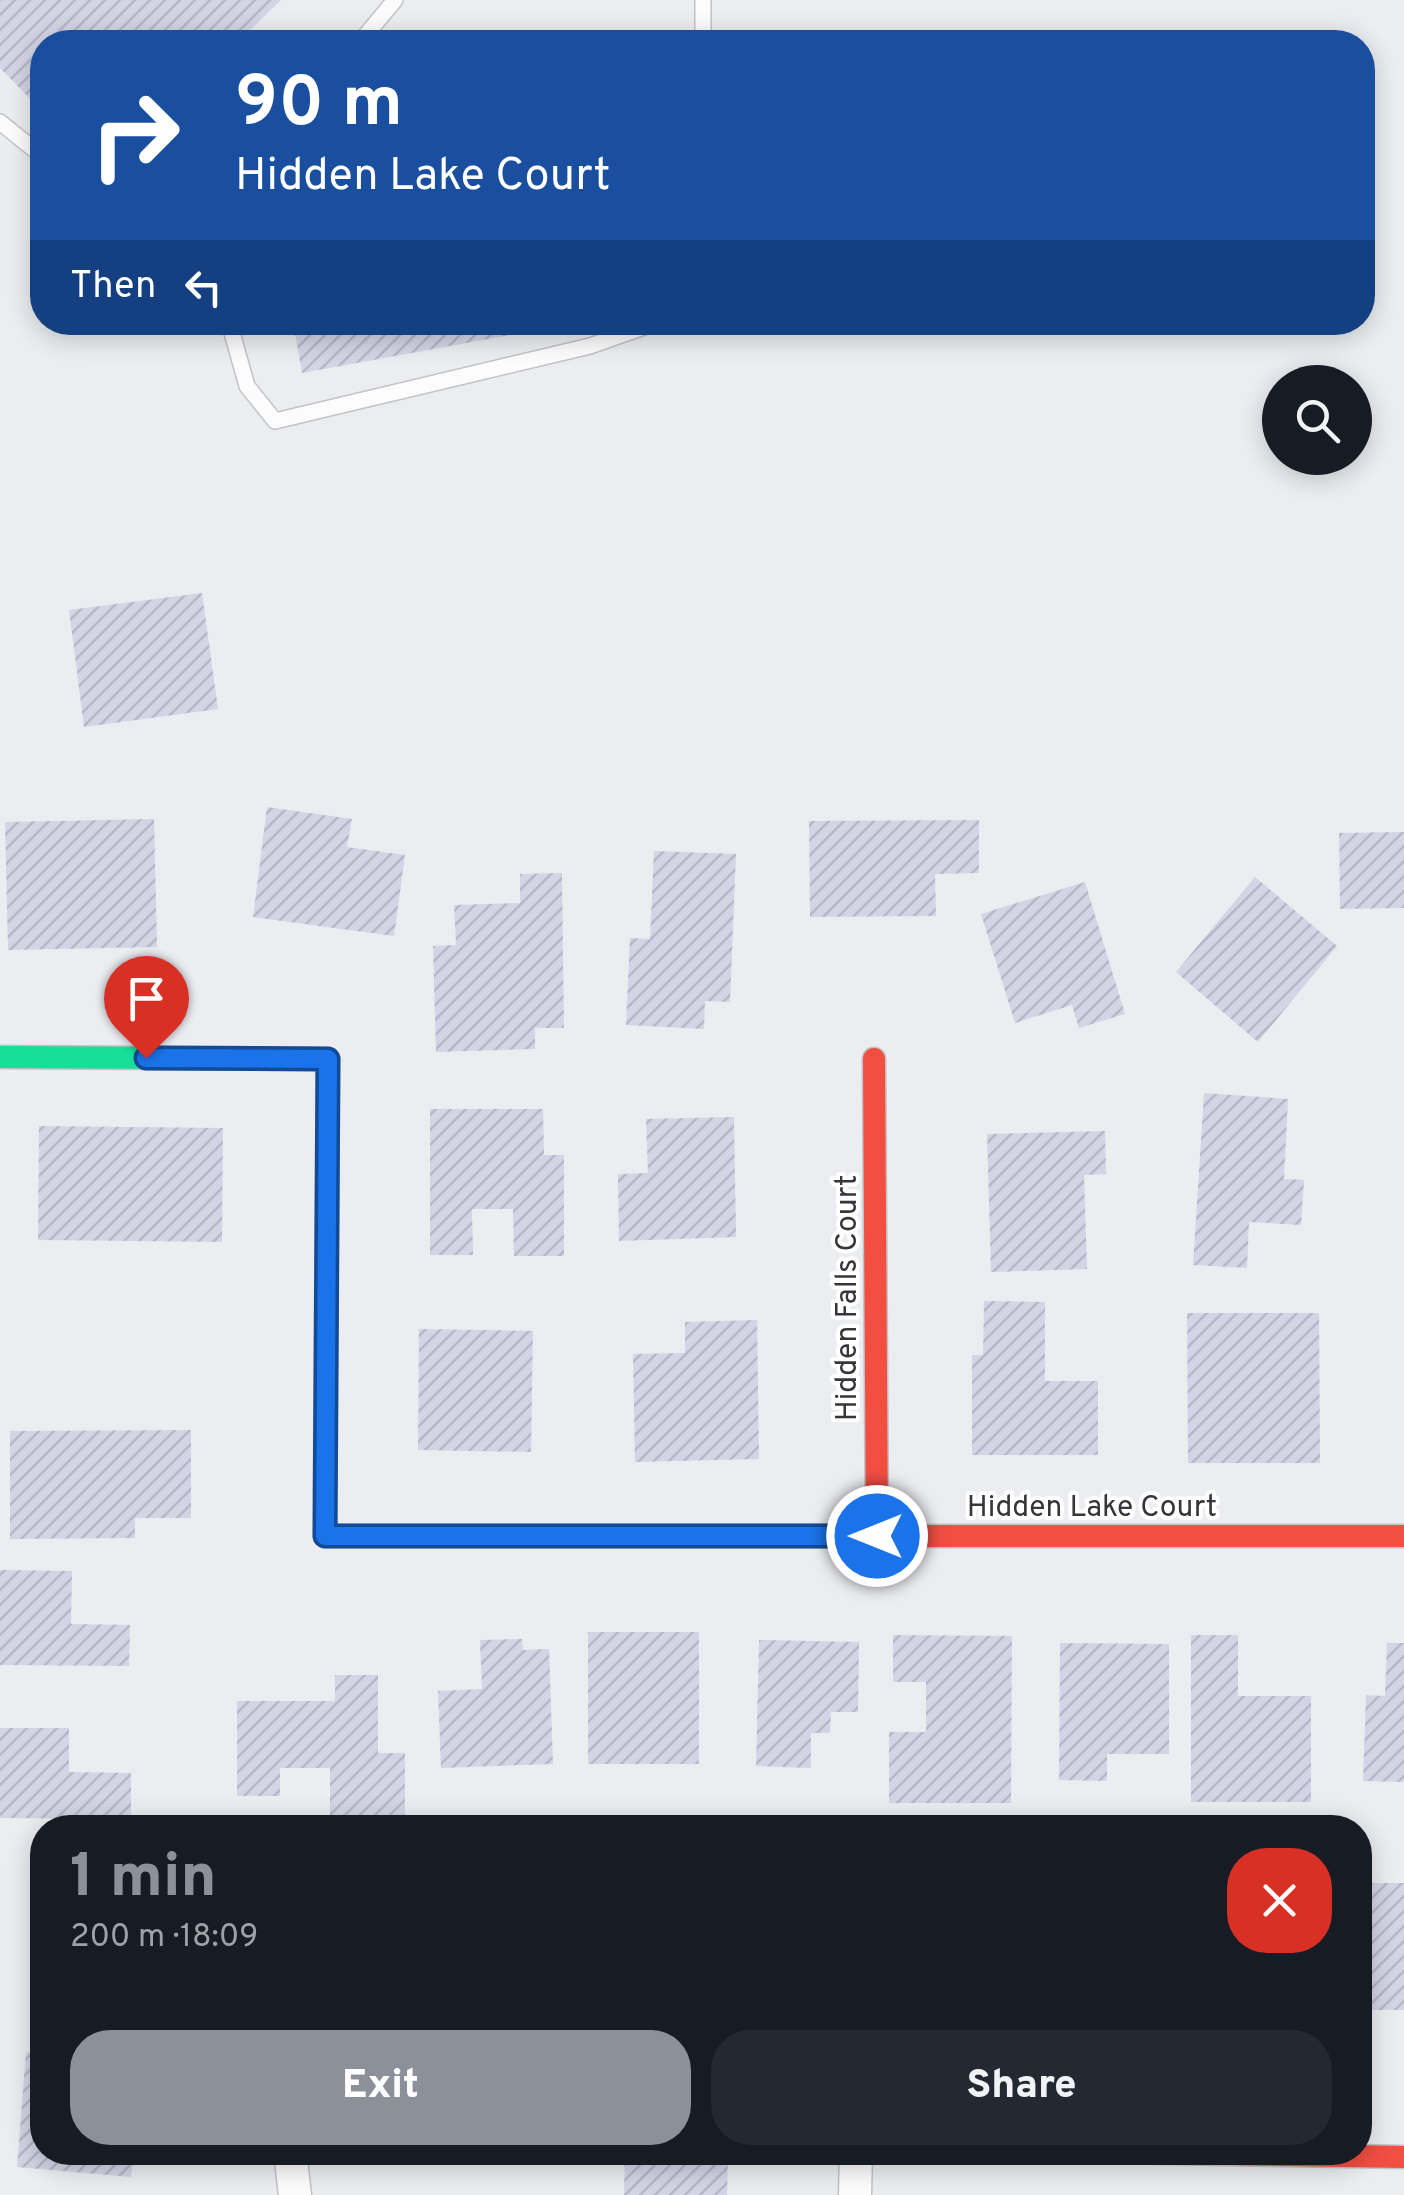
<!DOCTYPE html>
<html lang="en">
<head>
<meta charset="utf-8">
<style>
	:root { --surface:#171b24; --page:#242831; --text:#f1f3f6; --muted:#9ea1a6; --accent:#8c9099 }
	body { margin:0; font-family:Overpass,sans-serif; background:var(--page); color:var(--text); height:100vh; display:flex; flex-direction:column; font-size:38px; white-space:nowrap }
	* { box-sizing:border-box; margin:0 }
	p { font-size:32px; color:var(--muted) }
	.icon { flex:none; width:55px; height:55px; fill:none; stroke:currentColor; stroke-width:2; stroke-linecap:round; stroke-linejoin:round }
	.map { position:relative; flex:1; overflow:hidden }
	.panel { position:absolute; left:30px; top:1815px; width:1342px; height:350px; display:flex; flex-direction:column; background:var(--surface); border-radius:40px; box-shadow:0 5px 25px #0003 }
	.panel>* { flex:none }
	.top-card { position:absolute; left:30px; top:30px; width:1345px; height:305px; border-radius:40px; box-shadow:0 5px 25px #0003; background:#1a4fa0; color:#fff; overflow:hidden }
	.buttons { position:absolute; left:1262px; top:365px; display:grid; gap:20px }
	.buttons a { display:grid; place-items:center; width:110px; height:110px; border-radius:50%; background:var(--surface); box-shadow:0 5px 25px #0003; font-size:50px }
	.pin { position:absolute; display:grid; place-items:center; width:85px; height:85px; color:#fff; margin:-102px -42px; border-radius:50% 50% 50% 0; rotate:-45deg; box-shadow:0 0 10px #0007 }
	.pin .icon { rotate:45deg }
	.me { position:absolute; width:110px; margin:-55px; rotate:270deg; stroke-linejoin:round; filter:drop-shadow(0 0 8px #0008) }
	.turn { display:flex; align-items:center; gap:35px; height:210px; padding:0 40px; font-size:45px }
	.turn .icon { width:130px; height:130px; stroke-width:2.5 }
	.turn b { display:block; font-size:70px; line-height:85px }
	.then { display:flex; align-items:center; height:95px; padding:0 40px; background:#0003; gap:20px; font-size:38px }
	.round { display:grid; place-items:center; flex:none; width:105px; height:105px; border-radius:40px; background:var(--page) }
	.summary { display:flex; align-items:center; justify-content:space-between; height:170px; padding:0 40px }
	h1 { font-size:60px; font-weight:800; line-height:75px; color:var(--accent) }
	.cta { display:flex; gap:20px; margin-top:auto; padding:20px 40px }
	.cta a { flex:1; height:115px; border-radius:40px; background:var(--accent); color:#fff; font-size:40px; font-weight:800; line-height:115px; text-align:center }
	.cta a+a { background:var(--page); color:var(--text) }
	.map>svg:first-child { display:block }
	.building { fill:url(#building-hatch) }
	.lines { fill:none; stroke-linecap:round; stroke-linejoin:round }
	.lane-casing { stroke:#c2c3c6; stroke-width:18 }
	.street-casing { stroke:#c2c3c6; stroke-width:35 }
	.fast-casing { stroke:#c2c3c6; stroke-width:25 }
	.slow-casing { stroke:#c2c3c6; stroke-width:25 }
	.jam-casing { stroke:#c2c3c6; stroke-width:25 }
	.lane { stroke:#fcfcfd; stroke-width:15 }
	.street { stroke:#fcfcfd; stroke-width:32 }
	.fast { stroke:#16e098; stroke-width:22 }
	.slow { stroke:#ffcf43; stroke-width:22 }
	.jam { stroke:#f24e42; stroke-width:22 }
	.route-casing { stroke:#114b97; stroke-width:25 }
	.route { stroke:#1a73e8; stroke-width:18 }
	.labels { text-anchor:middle; stroke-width:8; stroke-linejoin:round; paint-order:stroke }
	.street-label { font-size:30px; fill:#35363a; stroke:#fff }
</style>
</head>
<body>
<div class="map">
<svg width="1404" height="2195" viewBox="0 0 1404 2195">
	<defs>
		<pattern id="building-hatch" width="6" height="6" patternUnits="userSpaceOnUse" patternTransform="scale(2.5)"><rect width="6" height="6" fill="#d5d4e6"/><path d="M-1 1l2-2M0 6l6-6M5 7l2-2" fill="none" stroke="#b7b7c6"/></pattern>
	</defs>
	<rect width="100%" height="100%" fill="#ecedf1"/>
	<path class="building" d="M0 0H281L238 42H42V111L0 68Z
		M293 322H570V324L302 373Z
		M202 593 218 709 84 727 69 610Z
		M267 807 352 819 347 847 405 855 394 936 253 917Z
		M154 819 157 947 8 950 5 822Z
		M979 820V873L935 874 936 916 810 917 809 821Z
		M1404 832V908L1340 909 1339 833Z
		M654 851 736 854 730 1002 705 1001 704 1029 626 1025 630 938 650 939Z
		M562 873 564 1028H535V1049L436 1052 433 946 456 945 454 905 520 903V874Z
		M1255 877 1337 946 1258 1042 1176 972Z
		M1085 882 1125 1014 1079 1028 1072 1005 1015 1023 981 914Z
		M1204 1093 1288 1099 1284 1179 1304 1180 1301 1225 1249 1222 1247 1268 1193 1265Z
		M430 1109H543L544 1155H564V1256H514L513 1209H472L473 1255H430Z
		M734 1117 736 1237 619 1241 618 1174 648 1173 646 1119Z
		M39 1126 223 1128 222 1242 38 1240Z
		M1105 1131 1106 1174 1084 1175 1087 1269 991 1272 987 1134Z
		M984 1301 1045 1302V1381H1098V1455H972V1355H983Z
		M1187 1313H1319L1320 1463H1188Z
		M757 1320 759 1459 635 1462 633 1354 685 1353V1322Z
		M419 1329 533 1331 531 1452 418 1450Z
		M191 1430V1518H135V1538L10 1539V1431Z
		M0 1570 72 1571 71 1624 130 1625 129 1666 0 1665Z
		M588 1632H699V1764H588Z
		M893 1635 1012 1636 1011 1803H889V1732H926V1682H893Z
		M1191 1635H1238V1696H1311V1802H1191Z
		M522 1639 523 1650 549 1649 553 1764 441 1768 438 1691 482 1689 480 1640Z
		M759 1640 859 1642 858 1712H831L830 1733H811V1768L756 1766Z
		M1060 1643 1169 1644V1754H1107V1781L1059 1780Z
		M1387 1643H1404V1782L1363 1781 1366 1695 1385 1696Z
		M335 1675H378V1753H405V1817H330V1768H280V1796H237V1701H335Z
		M0 1728H69V1772L131 1773V1819L0 1818Z
		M1360 1883H1404V2010H1368V1973H1360Z
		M26 2052 42 2054V2152H134L131 2177 17 2167Z
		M625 2152 728 2153 727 2195H624Z"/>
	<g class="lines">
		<defs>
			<path id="lane" d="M360 42 395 0
				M703 42V0
				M0 122 42 156
				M229 322 247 386 275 421 590 346 658 322"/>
			<path id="street" d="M290 2152 295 2195
				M855 2195 856 2152"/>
			<path id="fast" d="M0 1057 328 1059 325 1491"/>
			<path id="slow" d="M325 1491V1536H878"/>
			<path id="jam" d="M874 1059 877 1536
				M878 1536H1404
				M1122 2152 1404 2157"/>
		</defs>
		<use href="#lane" class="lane-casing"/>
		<use href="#street" class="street-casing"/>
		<use href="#fast" class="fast-casing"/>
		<use href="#slow" class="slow-casing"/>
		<use href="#jam" class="jam-casing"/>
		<use href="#lane" class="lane"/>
		<use href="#street" class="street"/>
		<use href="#fast" class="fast"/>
		<use href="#slow" class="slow"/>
		<use href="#jam" class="jam"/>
	</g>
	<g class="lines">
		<defs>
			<path id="route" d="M146 1058 328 1059 325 1536H877"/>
		</defs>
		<use href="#route" class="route-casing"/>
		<use href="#route" class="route"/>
	</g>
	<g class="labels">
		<g class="street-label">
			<text transform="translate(846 1298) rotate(-90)" y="10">Hidden Falls Court</text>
			<text x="1092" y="1516">Hidden Lake Court</text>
		</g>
	</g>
</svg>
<div class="buttons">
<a><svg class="icon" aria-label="search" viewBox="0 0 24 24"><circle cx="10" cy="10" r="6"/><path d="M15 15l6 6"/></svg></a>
</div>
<div class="pin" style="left:146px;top:1058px;background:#d93025"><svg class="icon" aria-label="arrive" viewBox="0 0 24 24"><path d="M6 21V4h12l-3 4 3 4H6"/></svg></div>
<svg class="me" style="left:877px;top:1536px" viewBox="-20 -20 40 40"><circle r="17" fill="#1a73e8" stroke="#fff" stroke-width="3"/><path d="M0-11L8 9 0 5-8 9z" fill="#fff"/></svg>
<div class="top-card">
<div class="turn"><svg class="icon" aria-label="right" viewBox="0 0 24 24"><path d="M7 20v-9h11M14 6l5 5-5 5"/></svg><div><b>90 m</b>Hidden Lake Court</div></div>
<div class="then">Then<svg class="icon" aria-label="left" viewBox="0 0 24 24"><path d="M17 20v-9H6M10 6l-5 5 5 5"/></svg></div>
</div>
<section class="panel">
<div class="summary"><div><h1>1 min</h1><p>200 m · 18:09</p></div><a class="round" style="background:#d93025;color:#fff"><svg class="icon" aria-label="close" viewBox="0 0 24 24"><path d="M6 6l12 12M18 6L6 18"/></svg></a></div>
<div class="cta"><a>Exit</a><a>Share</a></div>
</section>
</div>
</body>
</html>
